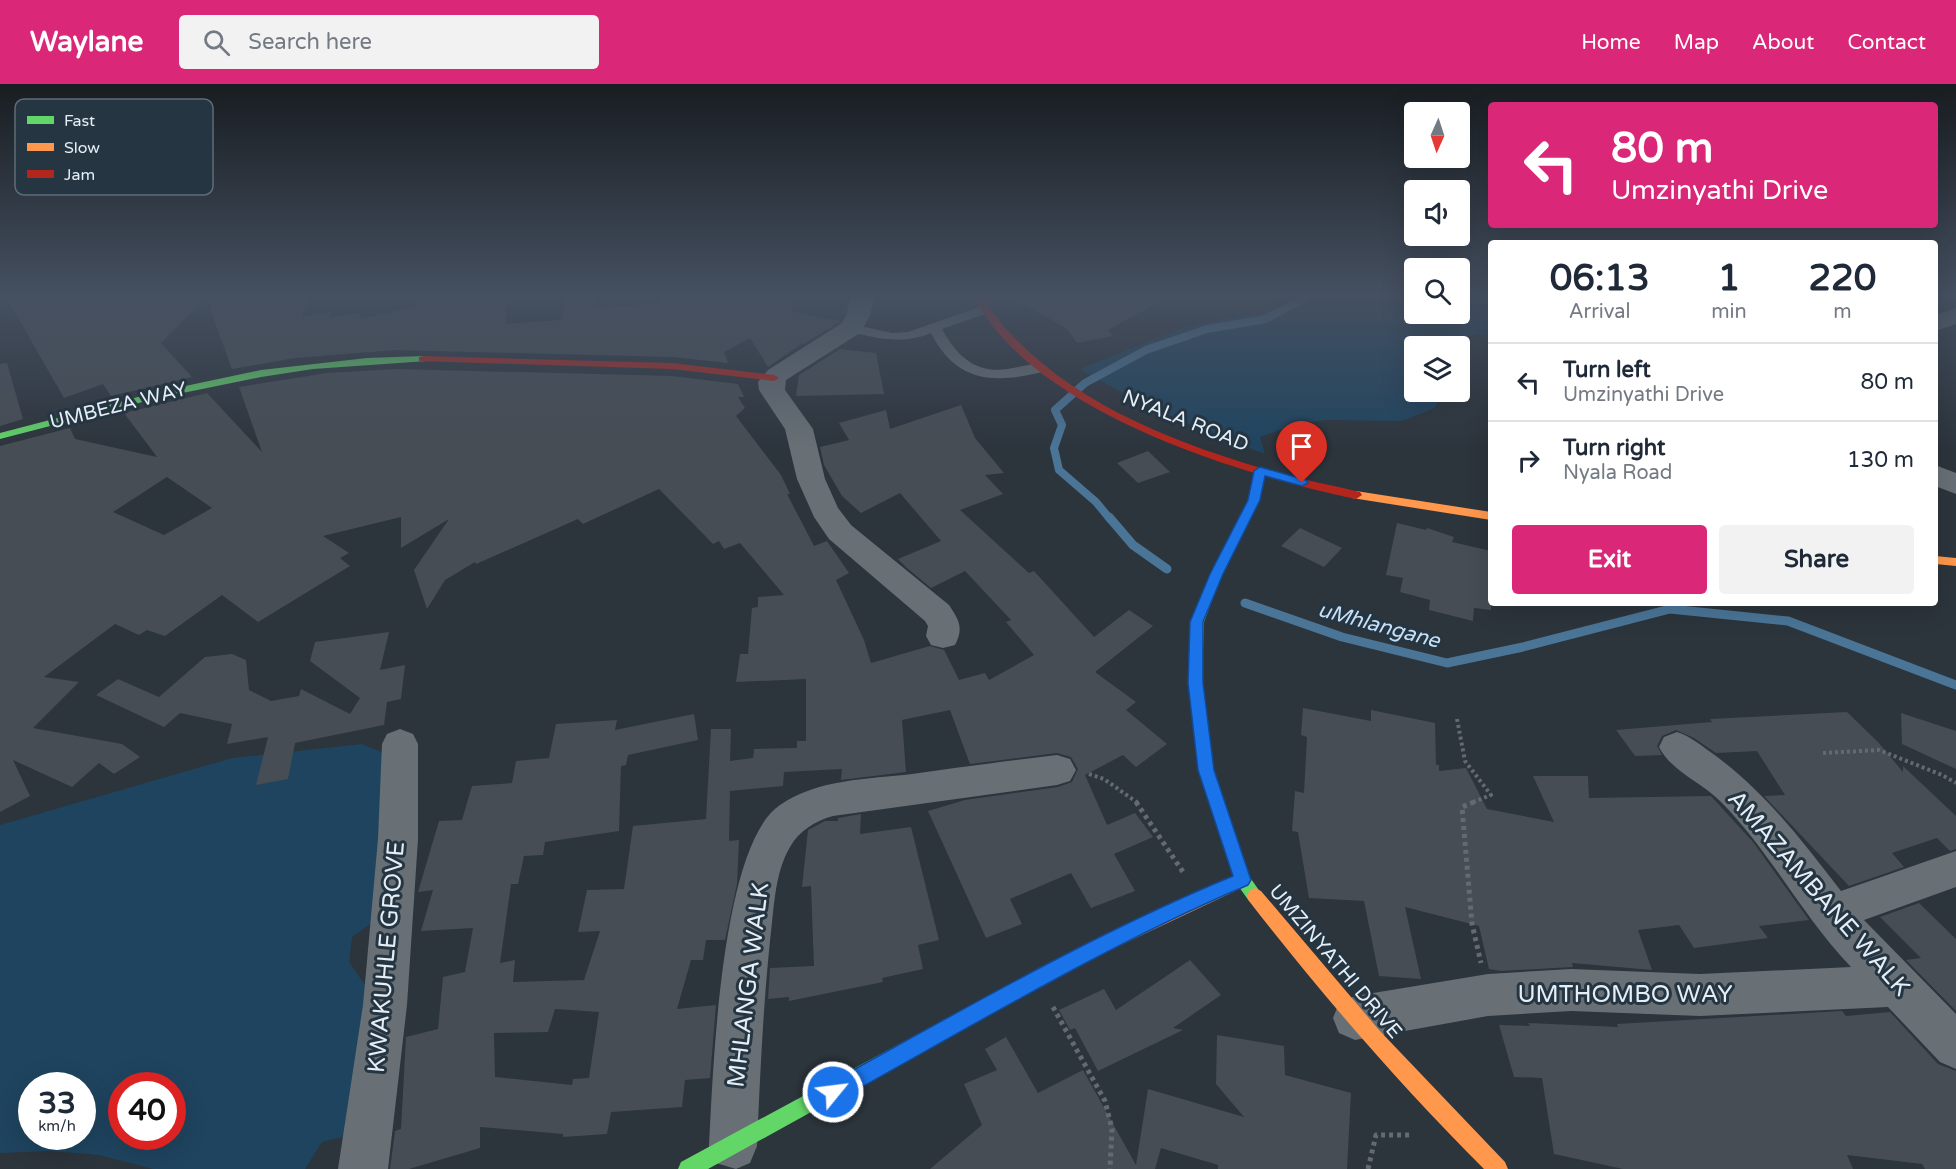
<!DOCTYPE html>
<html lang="en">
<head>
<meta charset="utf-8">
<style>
	:root { --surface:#fff; --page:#f2f2f3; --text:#1f2937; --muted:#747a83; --line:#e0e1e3; --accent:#db2777 }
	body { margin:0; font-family:"Varela Round",sans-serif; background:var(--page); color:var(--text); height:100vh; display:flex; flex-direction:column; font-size:22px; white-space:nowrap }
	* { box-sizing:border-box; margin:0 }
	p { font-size:20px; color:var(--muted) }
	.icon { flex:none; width:33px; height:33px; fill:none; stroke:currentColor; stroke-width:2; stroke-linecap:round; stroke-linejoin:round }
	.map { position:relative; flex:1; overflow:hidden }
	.side { position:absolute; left:1488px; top:156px; width:450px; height:366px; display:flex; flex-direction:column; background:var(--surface); border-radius:6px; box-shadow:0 6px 24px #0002 }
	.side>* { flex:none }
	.top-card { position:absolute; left:1488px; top:18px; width:450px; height:126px; border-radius:6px; box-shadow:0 6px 24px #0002; background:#db2777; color:#fff; overflow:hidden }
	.needle { width:39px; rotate:183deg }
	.tools { position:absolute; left:1404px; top:18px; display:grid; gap:12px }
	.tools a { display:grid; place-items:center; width:66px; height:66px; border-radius:6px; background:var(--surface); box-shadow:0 6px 24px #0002; font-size:30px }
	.speed { position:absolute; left:18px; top:988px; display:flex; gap:12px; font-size:30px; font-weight:700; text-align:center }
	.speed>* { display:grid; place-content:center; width:78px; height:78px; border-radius:50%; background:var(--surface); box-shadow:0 6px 24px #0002; line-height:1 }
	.speed small { font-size:15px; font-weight:400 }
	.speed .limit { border:9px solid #d22; background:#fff; color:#111 }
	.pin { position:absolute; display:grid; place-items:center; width:51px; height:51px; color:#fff; margin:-62px -26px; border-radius:50% 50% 50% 0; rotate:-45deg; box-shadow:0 0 6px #0007 }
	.pin .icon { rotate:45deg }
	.me { position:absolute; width:66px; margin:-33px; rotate:61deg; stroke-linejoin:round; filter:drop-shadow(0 0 4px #0008) }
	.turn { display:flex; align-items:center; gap:21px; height:126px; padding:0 24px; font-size:27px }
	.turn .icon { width:78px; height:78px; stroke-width:2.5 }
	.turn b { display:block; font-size:42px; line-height:51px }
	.eta { display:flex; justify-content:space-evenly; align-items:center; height:102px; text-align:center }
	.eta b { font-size:36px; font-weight:700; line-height:42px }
	.action { display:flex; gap:12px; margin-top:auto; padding:12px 24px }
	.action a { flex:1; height:69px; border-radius:6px; background:var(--accent); color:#fff; font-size:24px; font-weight:700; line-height:69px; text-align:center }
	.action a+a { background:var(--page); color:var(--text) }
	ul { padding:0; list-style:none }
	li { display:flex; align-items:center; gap:18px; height:78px; padding:0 24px; border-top:2px solid var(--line) }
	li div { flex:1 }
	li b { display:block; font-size:22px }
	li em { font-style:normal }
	header { display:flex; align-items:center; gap:36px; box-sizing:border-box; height:84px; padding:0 30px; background:var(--accent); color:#fff }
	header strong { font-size:28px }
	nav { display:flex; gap:33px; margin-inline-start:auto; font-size:21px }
	.search { width:420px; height:54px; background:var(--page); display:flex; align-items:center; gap:15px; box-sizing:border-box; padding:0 21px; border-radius:6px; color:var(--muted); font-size:22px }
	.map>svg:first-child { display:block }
	.green { fill:#1f445f; fill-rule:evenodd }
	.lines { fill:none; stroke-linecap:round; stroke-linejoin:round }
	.stream-far1 { stroke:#4a7597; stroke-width:8 }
	.stream { stroke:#4a7597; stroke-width:9 }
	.building { fill:#474d54; fill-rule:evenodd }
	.path-far1 { stroke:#636a70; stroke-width:4; stroke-dasharray:3 3; stroke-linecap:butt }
	.path { stroke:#636a70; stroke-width:5; stroke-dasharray:4 4; stroke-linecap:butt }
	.lane { fill:#687075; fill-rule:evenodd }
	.street { fill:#687075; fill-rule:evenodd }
	.fast { fill:#63d668; fill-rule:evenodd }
	.slow { fill:#ff974d; fill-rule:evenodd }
	.jam { fill:#b3261e; fill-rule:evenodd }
	.route { fill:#1a73e8; stroke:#114b97; stroke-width:1.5 }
	.labels { text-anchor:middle; stroke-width:6; stroke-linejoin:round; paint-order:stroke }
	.street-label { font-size:20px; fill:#e4eef6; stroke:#263542 }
	.water-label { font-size:21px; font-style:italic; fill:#c5e0f7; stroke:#263542 }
	.near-street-label { font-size:24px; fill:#e4eef6; stroke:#263542 }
	.key { fill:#263542; stroke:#5f6c78; stroke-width:1.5 }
	.key-label { font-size:16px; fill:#e4eef6 }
</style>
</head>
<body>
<header>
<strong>Waylane</strong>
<div class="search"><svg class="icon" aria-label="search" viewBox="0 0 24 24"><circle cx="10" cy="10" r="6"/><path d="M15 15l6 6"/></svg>Search here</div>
<nav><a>Home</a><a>Map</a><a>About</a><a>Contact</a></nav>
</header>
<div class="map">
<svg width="1956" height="1085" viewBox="0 0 1956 1085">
	<rect width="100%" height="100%" fill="#2c343c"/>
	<path class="green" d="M1278 213H1414V230H1460V213H1491V251H1476L1452 256 1443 262H1414V308H1441L1435 324 1402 337 1325 336 1295 341 1260 353 1265 370C1200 347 1139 320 1080 285L1188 242 1267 227Z
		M362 660 386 670 376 836 352 853 349 878 370 908 351 1051 322 1058 305 1085H153L99 1071 50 1067 0 1069V741L232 674ZM32 1002H82V1053H32ZM122 1002H172V1053H122Z"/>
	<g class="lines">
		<path class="stream-far1" d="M1110 435 1096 418 1059 386 1054 364 1062 341 1055 326 1085 299 1146 266 1207 245 1266 235 1306 213"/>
		<path class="stream" d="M1109 433 1133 461 1167 485
			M1245 519 1342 553 1447 579 1523 563 1670 525 1788 537 1956 601"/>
	</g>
	<path class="building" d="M30 213H207L161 259 192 293 111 312 103 300 64 314 9 218Z
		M208 213H310L301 233 330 228 331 233 360 229 359 235 416 223 417 214 506 213V240L561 236 566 214 596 213 594 224 660 220 662 213H783V218L790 217 792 228 841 237 802 261 803 259 768 283 750 254 724 268 728 279 672 273 396 266 295 274 232 285 212 230Z
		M1010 213H1168L1108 246 1113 252 1077 259 1066 244Z
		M840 265 876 269 884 310 796 312 799 291Z
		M7 279 23 335 0 342V280Z
		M396 285 672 292 738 300 744 313H738L745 324 736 332 781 391 790 410H787L814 462 827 457 849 489 836 496 864 556 871 579 930 562 944 566 959 596 985 589 989 596 1034 571 1006 538 1011 536 965 487 931 504 907 484 898 475 941 457 900 409 861 429 842 412 824 381 820 363 849 356 839 339 886 326 890 345 961 321 975 354 1004 389 985 391 1003 410 960 426 1029 489 1034 487 1094 553 1129 526 1153 542 1095 588 1136 618 1126 626 1167 660 1136 683 1123 671 1085 691 1107 741 1135 729 1153 753 1114 770 1135 807 1091 824 1071 789 1010 815 1022 840 986 854 928 727 965 716 1058 703 1072 698 1078 685 1071 673 1057 669 970 680 950 626 902 636 906 688 841 696 842 685 784 688 783 702 730 707 729 757 739 756 737 800 725 856H706L703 876H691L677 925 716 921 710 994 685 996 682 1023 611 1028 607 1050 563 1053V1050L480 1043V1064L409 1085H390L395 1047 401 1045 406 953 438 945 443 893 465 888 473 844 421 847 433 806 418 808 439 737 462 736 472 702 512 699 516 677 549 674 556 640 617 636 615 646 694 630 698 656 628 671 626 681 621 682 619 747 545 758 543 771 524 772 518 800H511L500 879 515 876 513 898 584 896 600 847 578 848 587 806 624 805 633 742 706 735 711 645H731L730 677 753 674 754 665 797 664V657H806V595L736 598 740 570H748L752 524 758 523V513L784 511 740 459 724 465 719 457 713 460 659 405 583 440 578 435 476 480 475 478 445 496 427 525 414 486 449 435 401 464V433L323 452 349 469 340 474 350 482 258 538 222 511 165 552 147 546 139 551 115 540 44 593 79 598 33 644 122 660 140 673 114 690 99 679 72 703 13 676 30 712 0 728V362L70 344 75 355 157 373 124 329 207 309 262 368 239 303 327 289ZM167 393 212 424 164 451 113 428ZM555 925 599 928 589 994 573 995 572 1001 495 993 494 949 548 948Z
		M1148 367 1170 388 1138 399 1117 379Z
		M1397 439 1426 446 1427 444 1454 453 1452 458 1491 467V526L1474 524 1473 537 1429 526 1430 516 1400 508 1403 494 1386 491Z
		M1300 444 1342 464 1324 483 1281 462Z
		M389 548 380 586 405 581 401 615 387 618 384 641 295 659 288 695 256 701 268 653 227 660 232 640 180 629 164 643 96 611 118 595 159 613 205 573 232 570 246 576 249 606 271 617 299 612 301 605 350 630 360 614 310 577 315 558Z
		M1303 624 1371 637V626L1435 639 1436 681H1439V687L1466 684 1487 725 1554 738 1533 692H1588L1589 714 1711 712 1753 758 1809 836 1759 842 1768 854 1694 864 1679 841 1638 846 1652 886 1572 879 1573 883 1501 887 1489 885 1479 842 1405 823 1421 895 1379 892 1364 817 1309 814 1298 748 1292 747 1295 707 1304 709 1307 653 1301 651Z
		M1847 628 1878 658 1903 688V682L1956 732V765L1950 767 1937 754 1892 769 1904 783 1849 802 1764 712 1785 711 1757 667 1716 669 1694 654 1676 646 1662 652 1657 662 1662 671 1635 672 1616 646 1712 638 1710 635Z
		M1901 629 1956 647V685L1902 660Z
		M861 730 860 750 911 743 939 856 918 861 923 885 882 894 883 898 789 917V913L768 915 770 884 814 882 811 802 802 803 808 746 825 737H838V734Z
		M1919 819 1956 855V927L1906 876 1921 874 1880 833Z
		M1190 876 1221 911 1173 944 1183 946 1098 987 1075 944 1070 946 1059 926 1104 905 1116 926Z
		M1842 927 1846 932 1890 928 1938 980 1956 987V1085H1925L1922 1080 1847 1071 1853 1085H1623L1554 1070 1542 994 1514 993 1499 941 1530 942 1528 939 1618 943 1617 940Z
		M1217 951 1284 962 1285 991 1351 1009 1347 1085H1218V1081L1161 1064 1155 1085H930L982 1041 964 1000 997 986 985 965 1006 953 1038 1009 1083 986 1136 1081 1148 1005 1244 1033 1216 1000Z"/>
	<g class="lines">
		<path class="path-far1" d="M1457 635 1465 677 1491 711 1471 719
			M1823 669 1879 666 1942 691 1956 699
			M1089 690 1104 695 1138 719"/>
		<path class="path" d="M1136 718 1183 788
			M1474 718 1462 723 1472 840 1481 879
			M1053 923 1105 1017 1112 1045 1110 1085
			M1368 1085 1376 1051H1412"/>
		<path class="lane" d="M985 221 991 225 990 228 942 245C982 319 1030 266 1048 284L1046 287C995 300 957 300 931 249 902 261 876 254 846 247L844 244 851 240 892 249 908 248Z"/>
		<path class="street" d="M851 213H874L870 232 860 249 786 296 785 306 813 345 825 395 838 424 851 441 949 521C959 536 964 544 955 561L943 564 931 561 926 552 928 542 925 537 829 455 814 433 797 395 785 345 759 306 758 298 768 286 842 239 846 232Z
			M1956 224V240L1935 247V231Z
			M1935 381 1956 389V410L1935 402Z
			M400 645 413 650 418 660V755L407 921 388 1085H338L363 921 378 755 382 660 387 650Z
			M1677 648C1692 653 1703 663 1716 672 1768 711 1802 757 1841 807L1956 767V803L1864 836 1956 930V985L1940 978 1888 923 1700 932 1571 927 1488 932 1355 956 1339 949 1333 934 1339 919 1355 912 1488 890 1571 885 1700 890 1851 883C1802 832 1770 767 1720 717 1701 698 1671 687 1659 663L1664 653Z
			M1057 671 1070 675 1076 686 1070 697 1057 701 833 732C815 737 799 747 790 763 774 790 774 827 770 857 763 925 760 993 757 1062L750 1079 736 1085 716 1079 709 1062C713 990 720 761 780 721 817 695 869 695 912 690 960 683 1009 677 1057 671Z"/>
		<path class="fast" d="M423 272 427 273V277L313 285 261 293 158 314 0 355V349L157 308 261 286 367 274Z
			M1260 383 1266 387 1260 416 1222 490 1204 538 1202 599 1214 686 1249 792 1263 812 1261 817 1255 820 1249 817 1234 796 1198 686 1188 599 1190 538 1210 490 1248 416 1254 387Z
			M975 919 981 922 984 928 981 934 708 1085H678L681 1078Z"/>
		<path class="slow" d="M1356 407 1491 428V436L1352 414 1350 411Z
			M1935 472 1956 474V482L1935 480Z
			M1242 789 1248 791 1250 796 1248 801 1106 868 981 934 975 937 969 934 966 928 969 922 1094 856Z
			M1255 804 1261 807 1379 946 1505 1078 1508 1085H1484C1400 1001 1322 911 1249 817L1247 812 1249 807Z"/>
		<path class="jam" d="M974 213H982C1045 310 1168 358 1275 388 1303 396 1332 401 1360 408L1362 411 1356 415C1237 390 1033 328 974 213Z
			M423 272 672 279 774 291 779 294 774 297 672 285 419 277V273Z"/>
	</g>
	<linearGradient id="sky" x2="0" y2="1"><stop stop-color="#181d21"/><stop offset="0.58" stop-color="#455061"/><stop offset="1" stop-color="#455061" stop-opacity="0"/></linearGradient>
	<rect width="1956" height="365" fill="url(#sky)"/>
	<path class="route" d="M1260 383 1306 396 1308 399 1302 402 1265 392 1260 416 1223 490 1203 538V599L1214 686 1251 796 1248 801C1107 861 974 941 840 1015L833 1018 826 1015 823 1008 826 1001C959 928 1092 850 1233 792L1198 686 1188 599 1190 538 1210 490 1248 416 1254 387Z"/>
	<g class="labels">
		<g class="street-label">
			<text transform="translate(118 321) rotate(-14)" y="7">UMBEZA WAY</text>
			<text transform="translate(1186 336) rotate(22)" y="7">NYALA ROAD</text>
			<text transform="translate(1336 877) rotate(50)" y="7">UMZINYATHI DRIVE</text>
		</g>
		<g class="water-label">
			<text transform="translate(1379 541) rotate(15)" y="7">uMhlangane</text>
		</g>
		<g class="near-street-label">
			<text transform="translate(1819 809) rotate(49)" y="8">AMAZAMBANE WALK</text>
			<text transform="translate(386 873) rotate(-85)" y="8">KWAKUHLE GROVE</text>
			<text transform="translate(748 901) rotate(-83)" y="8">MHLANGA WALK</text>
			<text x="1625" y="918">UMTHOMBO WAY</text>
		</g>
	</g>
	<rect x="15" y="15" width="198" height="96" rx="9" class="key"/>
	<rect x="27" y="32" width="27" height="8" fill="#63d668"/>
	<rect x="27" y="59" width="27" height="8" fill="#ff974d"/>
	<rect x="27" y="86" width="27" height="8" fill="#b3261e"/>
	<g class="key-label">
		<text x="64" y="42">Fast</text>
		<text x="64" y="69">Slow</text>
		<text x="64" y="96">Jam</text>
	</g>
</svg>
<div class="tools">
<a><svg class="needle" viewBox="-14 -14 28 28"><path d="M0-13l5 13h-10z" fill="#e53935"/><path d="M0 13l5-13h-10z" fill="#747a83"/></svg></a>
<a><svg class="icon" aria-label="sound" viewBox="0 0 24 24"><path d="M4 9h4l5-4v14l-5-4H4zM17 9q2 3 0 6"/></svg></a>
<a><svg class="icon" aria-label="search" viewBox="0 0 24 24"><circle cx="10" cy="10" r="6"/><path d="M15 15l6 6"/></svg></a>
<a><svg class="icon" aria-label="layers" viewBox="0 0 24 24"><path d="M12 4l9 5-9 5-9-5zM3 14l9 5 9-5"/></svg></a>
</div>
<div class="speed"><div>33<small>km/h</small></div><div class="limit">40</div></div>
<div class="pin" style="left:1302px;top:399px;background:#d93025"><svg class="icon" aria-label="arrive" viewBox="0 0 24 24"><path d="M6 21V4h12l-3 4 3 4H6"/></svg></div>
<svg class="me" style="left:833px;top:1008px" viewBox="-20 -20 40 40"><circle r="17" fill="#1a73e8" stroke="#fff" stroke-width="3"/><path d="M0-11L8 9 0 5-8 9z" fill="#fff"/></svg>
<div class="top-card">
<div class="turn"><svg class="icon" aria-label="left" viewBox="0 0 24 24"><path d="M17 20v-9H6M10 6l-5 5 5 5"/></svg><div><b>80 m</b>Umzinyathi Drive</div></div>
</div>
<section class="side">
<div class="eta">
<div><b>06:13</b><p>Arrival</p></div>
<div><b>1</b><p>min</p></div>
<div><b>220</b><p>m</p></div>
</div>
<ul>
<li><svg class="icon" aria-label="left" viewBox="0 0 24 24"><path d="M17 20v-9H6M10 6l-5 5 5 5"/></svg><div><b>Turn left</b><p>Umzinyathi Drive</p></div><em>80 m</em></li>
<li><svg class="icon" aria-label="right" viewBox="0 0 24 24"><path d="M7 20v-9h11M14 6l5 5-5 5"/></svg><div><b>Turn right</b><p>Nyala Road</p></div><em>130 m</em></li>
</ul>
<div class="action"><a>Exit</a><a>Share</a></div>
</section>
</div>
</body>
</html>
